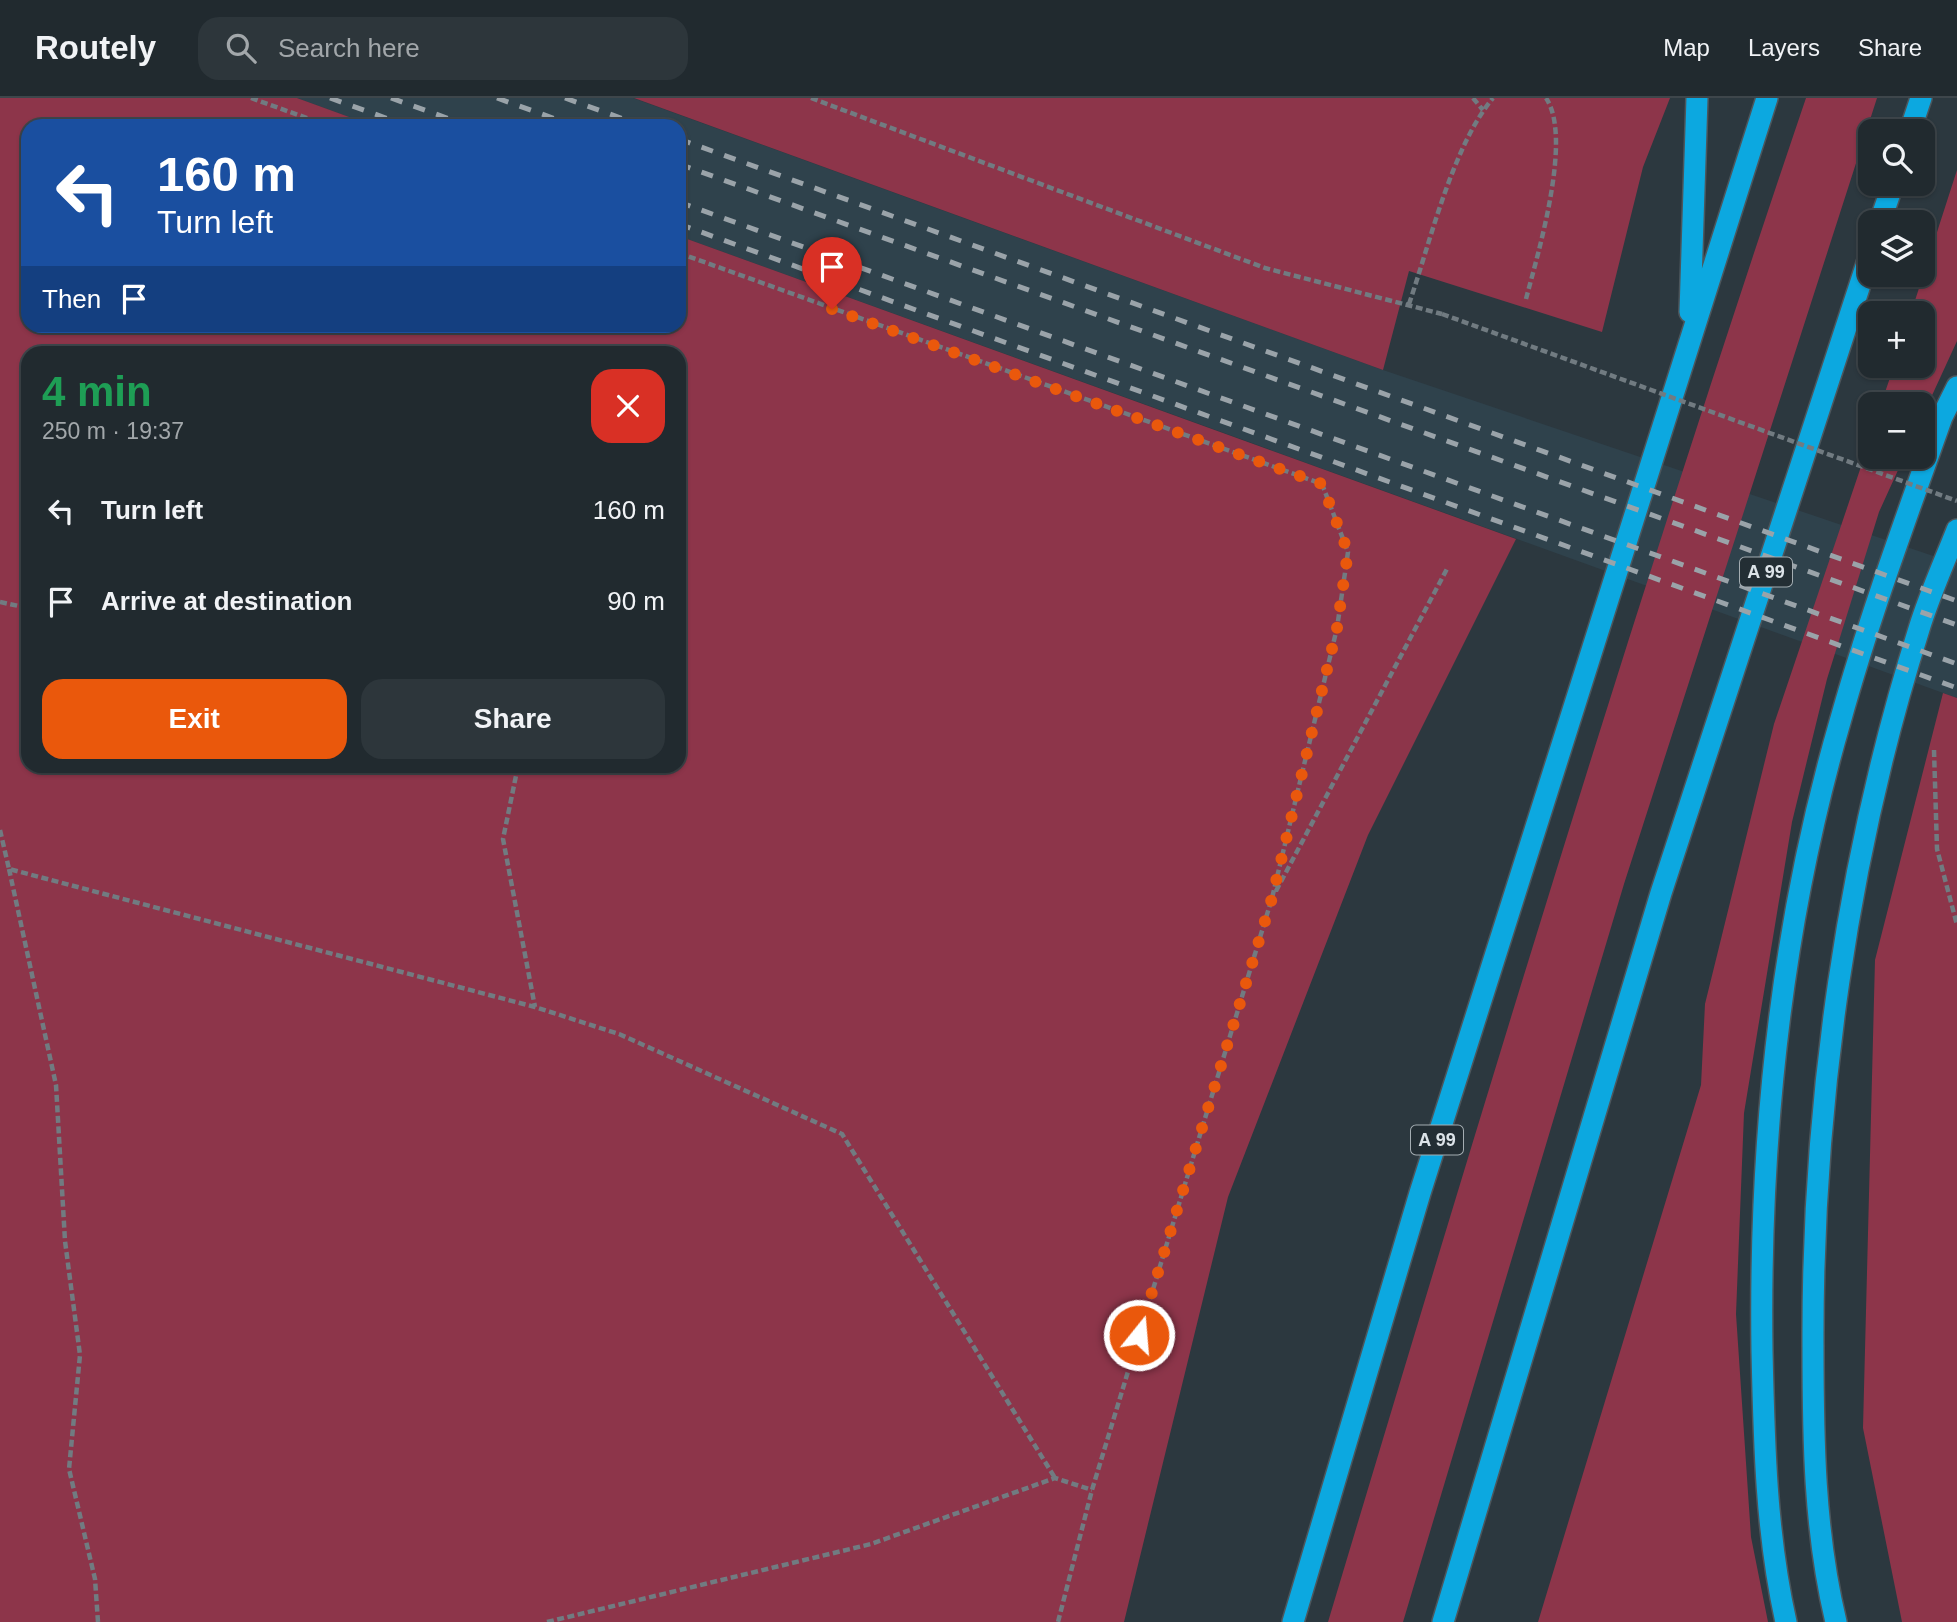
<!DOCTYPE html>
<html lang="en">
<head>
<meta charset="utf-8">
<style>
	:root { --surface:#212a2f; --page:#2d363b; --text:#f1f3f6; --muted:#a2a7aa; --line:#3e464b; --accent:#ea580c }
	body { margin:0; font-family:Arial,sans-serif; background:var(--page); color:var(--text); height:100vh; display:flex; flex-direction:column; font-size:26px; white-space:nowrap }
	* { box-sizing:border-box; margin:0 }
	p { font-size:23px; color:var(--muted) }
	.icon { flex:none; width:38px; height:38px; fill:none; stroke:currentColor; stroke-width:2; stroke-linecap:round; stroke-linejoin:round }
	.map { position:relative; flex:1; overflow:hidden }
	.panel { position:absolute; left:21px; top:248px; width:665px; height:427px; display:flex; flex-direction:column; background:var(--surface); border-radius:21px; box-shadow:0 2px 5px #0004,0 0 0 2px var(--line) }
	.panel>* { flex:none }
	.banner { position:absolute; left:21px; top:21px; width:665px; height:214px; border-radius:21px; box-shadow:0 2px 5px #0004,0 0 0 2px var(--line); background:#1a4fa0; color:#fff; overflow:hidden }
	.controls { position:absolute; left:1858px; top:21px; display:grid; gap:14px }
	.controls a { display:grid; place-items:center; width:77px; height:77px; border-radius:14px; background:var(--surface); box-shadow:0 2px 5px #0004,0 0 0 2px var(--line); font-size:35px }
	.pin { position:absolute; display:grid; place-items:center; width:60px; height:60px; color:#fff; margin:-72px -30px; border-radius:50% 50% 50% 0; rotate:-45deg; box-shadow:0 0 7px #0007 }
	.pin .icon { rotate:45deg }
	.me { position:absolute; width:77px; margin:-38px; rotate:17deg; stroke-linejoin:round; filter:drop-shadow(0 0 5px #0008) }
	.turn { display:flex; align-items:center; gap:24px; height:147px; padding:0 21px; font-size:32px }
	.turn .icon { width:91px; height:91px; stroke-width:2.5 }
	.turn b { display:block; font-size:49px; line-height:60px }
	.then { display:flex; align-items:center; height:66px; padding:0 21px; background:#0003; gap:14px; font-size:26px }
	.round { display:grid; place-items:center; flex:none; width:74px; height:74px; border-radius:21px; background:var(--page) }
	.summary { display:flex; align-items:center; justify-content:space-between; height:119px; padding:0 21px }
	h1 { font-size:42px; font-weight:800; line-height:52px; color:#1e9e55 }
	.action { display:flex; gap:14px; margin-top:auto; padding:14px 21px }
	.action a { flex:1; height:80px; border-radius:21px; background:var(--accent); color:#fff; font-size:28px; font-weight:800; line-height:80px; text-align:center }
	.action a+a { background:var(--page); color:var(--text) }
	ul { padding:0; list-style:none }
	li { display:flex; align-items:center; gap:21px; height:91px; padding:0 21px }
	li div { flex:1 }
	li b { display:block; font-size:26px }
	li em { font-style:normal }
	header { display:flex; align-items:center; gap:42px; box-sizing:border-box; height:98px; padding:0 35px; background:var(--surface); border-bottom:2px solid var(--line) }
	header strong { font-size:33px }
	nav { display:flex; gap:38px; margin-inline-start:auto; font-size:24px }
	.search { width:490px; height:63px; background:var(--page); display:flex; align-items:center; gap:18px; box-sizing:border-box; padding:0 24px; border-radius:21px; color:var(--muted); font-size:26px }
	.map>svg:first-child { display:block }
	.built { fill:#2f424c }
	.green { fill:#8d354a; fill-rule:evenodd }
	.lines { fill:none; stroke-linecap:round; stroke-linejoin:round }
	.highway-casing { stroke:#4c565c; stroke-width:24 }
	.path { stroke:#717b81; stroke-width:4.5; stroke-dasharray:7 3.5; stroke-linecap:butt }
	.highway { stroke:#0ca8e0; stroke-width:21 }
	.rail { stroke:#9aa3a9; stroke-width:5; stroke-dasharray:12 12; stroke-linecap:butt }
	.path-bridge { stroke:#717b81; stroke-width:4.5; stroke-dasharray:7 3.5; stroke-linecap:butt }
	.route { stroke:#ea580c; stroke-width:12; stroke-dasharray:0 21.6 }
	.labels { text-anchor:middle; stroke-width:7; stroke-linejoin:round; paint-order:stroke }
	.shield { fill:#232e34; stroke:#a4adb2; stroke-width:2 }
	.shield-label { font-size:18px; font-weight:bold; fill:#dce3e8 }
</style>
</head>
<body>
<header>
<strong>Routely</strong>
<div class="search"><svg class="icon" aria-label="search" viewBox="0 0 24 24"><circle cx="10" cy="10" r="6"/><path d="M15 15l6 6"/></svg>Search here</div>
<nav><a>Map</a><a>Layers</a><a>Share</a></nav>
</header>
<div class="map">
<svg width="1957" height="1524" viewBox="0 0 1957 1524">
	<rect width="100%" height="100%" fill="#2c383f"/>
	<path class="built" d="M297 0H633L1383 272 1957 466V600L679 138V28H374Z"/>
	<path class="green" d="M0 0H297L374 28H28V228H679V138L1516 441 1368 737 1228 1099 1124 1524H0ZM28 256H679V668H28Z
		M634 0H1670L1643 69 1602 234 1409 173 1383 272Z
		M1806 0H1877L1624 786 1403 1524H1328C1481 1014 1635 504 1806 0Z
		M1957 72V243L1923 317V306H1881L1894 268H1923V215H1911Z
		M1871 339V359H1904L1879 414 1827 581 1792 724 1744 1015 1736 1216 1751 1439 1768 1524H1538L1701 987 1705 906 1774 626Z
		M1943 595 1957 600V1524H1902L1863 1330 1875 862Z"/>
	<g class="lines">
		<defs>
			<path id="highway" d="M1910 33 1921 0
				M1880 124 1893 86
				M1690 214 1697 0
				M1293 1524 1420 1095 1767 0
				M1443 1524 1661 795 1871 153
				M1786 1524C1766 1436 1764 1343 1762 1253 1759 1042 1781 827 1840 624 1869 520 1906 420 1942 319L1957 289
				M1836 1524C1814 1433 1813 1339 1813 1247 1812 1008 1847 759 1919 531 1929 498 1944 465 1957 432"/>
		</defs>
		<use href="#highway" class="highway-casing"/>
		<path class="path" d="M251 0 329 28
			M811 0 1265 170 1442 216
			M1473 0 1483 12
			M679 155 1322 386 1348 454 1337 530 1272 800 1092 1392 1058 1524
			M1526 201C1538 155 1573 40 1546 0
			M1409 206C1430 145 1452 49 1493 0
			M0 504 28 510
			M1934 652 1937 751 1957 827
			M518 668 503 741 535 909
			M0 732 9 771 535 909 619 936 842 1036 1055 1380
			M9 771 56 987 65 1143 80 1257 69 1371 95 1481 98 1524
			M1276 793 1448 469
			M547 1524 871 1446 1055 1380 1092 1392"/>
		<use href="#highway" class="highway"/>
		<path class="rail" d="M330 0 408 28
			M391 0 469 28
			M497 0 575 28
			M565 0 643 28
			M679 41 1957 503
			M679 66 1957 527
			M679 104 1957 566
			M679 126 1957 590"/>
		<path class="path-bridge" d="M1442 216 1957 403"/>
	</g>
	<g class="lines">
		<path class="route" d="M832 211 1322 386 1348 454 1337 530 1272 800 1139 1237"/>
	</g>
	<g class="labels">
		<g class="shield">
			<rect x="1740" y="459.5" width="52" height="29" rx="5"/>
			<rect x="1411" y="1027.5" width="52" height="29" rx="5"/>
		</g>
		<g class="shield-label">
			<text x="1766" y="480">A 99</text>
			<text x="1437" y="1048">A 99</text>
		</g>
	</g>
</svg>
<div class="controls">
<a><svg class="icon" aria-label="search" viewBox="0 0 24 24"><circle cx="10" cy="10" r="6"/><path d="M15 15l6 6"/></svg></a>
<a><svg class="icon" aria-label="layers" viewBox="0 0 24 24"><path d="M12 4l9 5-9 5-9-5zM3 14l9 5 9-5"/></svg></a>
<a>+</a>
<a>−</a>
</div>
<div class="pin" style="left:832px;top:211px;background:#d93025"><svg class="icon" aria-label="arrive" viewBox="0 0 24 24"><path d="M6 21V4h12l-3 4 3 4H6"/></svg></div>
<svg class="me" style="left:1139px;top:1237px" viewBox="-20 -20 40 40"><circle r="17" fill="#ea580c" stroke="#fff" stroke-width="3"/><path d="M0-11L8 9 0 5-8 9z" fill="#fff"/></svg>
<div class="banner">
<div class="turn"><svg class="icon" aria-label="left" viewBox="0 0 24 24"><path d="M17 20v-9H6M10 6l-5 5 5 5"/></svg><div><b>160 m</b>Turn left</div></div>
<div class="then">Then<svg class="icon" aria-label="arrive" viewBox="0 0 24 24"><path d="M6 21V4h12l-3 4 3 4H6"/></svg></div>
</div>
<section class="panel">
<div class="summary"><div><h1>4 min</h1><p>250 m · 19:37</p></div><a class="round" style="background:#d93025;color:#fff"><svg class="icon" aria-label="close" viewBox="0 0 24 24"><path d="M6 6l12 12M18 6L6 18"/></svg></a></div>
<ul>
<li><svg class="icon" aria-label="left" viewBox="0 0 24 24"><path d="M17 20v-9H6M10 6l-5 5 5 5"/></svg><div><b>Turn left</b></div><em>160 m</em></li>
<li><svg class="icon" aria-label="arrive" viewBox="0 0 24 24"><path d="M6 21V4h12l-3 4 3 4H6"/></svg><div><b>Arrive at destination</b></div><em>90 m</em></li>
</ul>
<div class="action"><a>Exit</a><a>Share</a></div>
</section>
</div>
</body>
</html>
